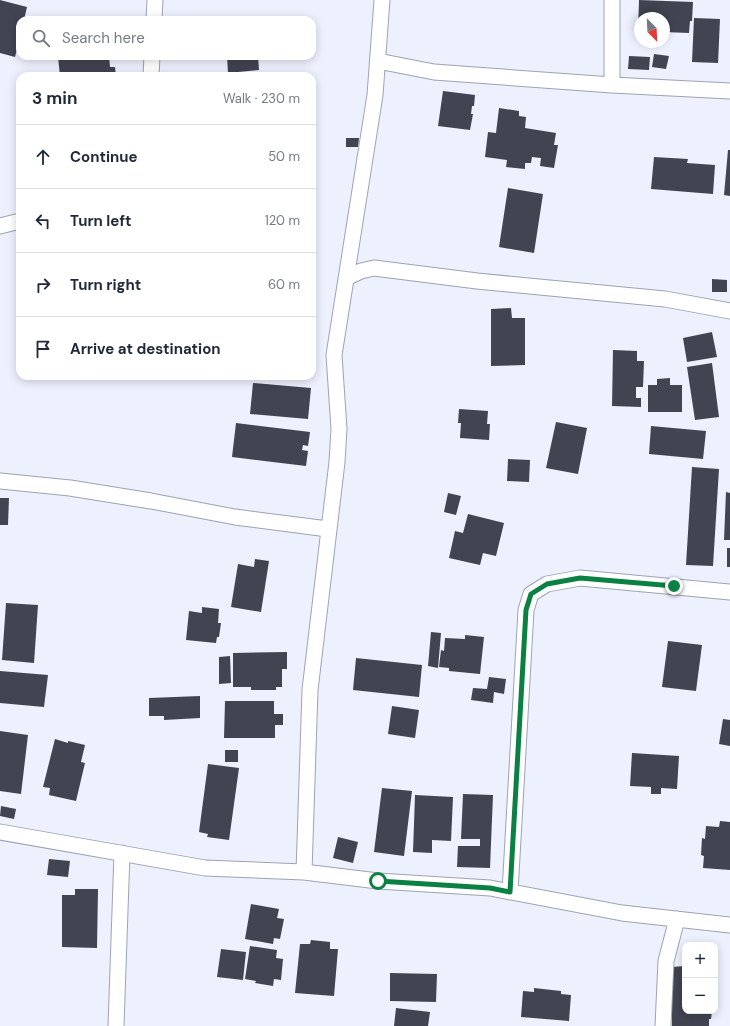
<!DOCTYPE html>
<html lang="en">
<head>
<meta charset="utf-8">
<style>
	body { margin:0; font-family:"DM Sans",sans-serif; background:#f2f2f3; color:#1f2937 }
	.controls { position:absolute; right:12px; bottom:12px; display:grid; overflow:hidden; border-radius:8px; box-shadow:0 2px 10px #0003 }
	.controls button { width:36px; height:36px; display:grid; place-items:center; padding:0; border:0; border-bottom:1px solid #e0e1e3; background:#fff; color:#1f2937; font:20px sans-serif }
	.compass { position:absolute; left:634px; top:12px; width:36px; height:36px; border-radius:50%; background:#fff; box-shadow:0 2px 10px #0003; rotate:156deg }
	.stop { position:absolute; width:12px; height:12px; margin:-9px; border:3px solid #0b8043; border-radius:50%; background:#fff }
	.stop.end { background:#0b8043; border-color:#fff; box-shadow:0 1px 4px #0008 }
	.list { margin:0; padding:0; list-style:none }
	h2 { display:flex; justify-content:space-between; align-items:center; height:52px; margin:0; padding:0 16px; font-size:17px }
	h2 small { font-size:13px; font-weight:400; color:#747a83 }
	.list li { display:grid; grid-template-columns:26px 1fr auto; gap:12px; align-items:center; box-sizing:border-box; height:64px; padding:0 16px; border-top:1px solid #e0e1e3 }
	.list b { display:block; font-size:15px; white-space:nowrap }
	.list em { font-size:13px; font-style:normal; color:#747a83 }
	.icon { flex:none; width:22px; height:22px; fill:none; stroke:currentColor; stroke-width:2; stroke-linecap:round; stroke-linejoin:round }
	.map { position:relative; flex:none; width:730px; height:1026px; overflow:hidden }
	.search { position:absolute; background:#fff; box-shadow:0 2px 10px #0003; left:16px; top:16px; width:300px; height:44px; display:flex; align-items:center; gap:10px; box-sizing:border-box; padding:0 14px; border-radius:12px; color:#747a83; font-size:15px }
	.panel { position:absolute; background:#fff; box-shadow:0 2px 10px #0003; left:16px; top:72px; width:300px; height:308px; border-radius:12px }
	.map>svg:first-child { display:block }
</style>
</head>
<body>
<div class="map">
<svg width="730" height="1026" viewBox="0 0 730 1026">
	<rect width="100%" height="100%" fill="#edf1fe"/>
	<!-- building -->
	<path fill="#414451" d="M0,0L27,7L24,20H20V37L15,57L0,53Z
		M639,0L693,2L692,21H690L689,33L664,32V18H640V31H638Z
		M694,18L720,19L718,63L692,62Z
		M654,54L669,56L666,69L652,67Z
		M74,56H109L110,67H115L116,76H60L58,57Z
		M227,56H258L259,70L228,73Z
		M629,56L650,57L649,70L628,69Z
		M443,91L475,95L474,106H472L471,114H473L470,130L438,126Z
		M499,108L519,111V116L526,117L525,128L556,133L554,145H558L554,168L540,166L541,158L532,157L531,163H525V169L506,167L507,160L485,157L488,132L496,133Z
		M346,138H359L358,147H346Z
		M728,150H730V196L724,195Z
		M654,157L688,159L687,163L715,165L713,194L651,189Z
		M508,188L543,194L534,253L499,247Z
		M712,279L727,280V292H712Z
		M511,308L512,318H525V365L491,366V309Z
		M712,332L717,357L687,362L683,338Z
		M613,350L637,351V361H644L643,387H636V398H641V407L612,406Z
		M712,363L719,417L695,420L687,367Z
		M670,378V385H682V412H648V385H657V379Z
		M253,383L311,388L308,419L250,414Z
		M459,409L488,411L487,424H490L489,440L460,438L461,423H458Z
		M556,422L587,428L578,474L546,468Z
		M236,423L310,432L308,446L303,445L302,450L308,451L306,466L232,457Z
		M651,426L706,431L703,459L649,454Z
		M508,459L530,460L529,482L507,481Z
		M692,467L719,469L713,566L686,565Z
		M726,492L730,493V540H724Z
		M448,493L461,496L456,515L444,512Z
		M0,498H9L8,525H0Z
		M468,514L504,523L496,556L483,553L480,565L449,558L455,531L463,533Z
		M727,548H730V567H727Z
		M255,559L269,561L261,612L231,607L238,564L254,567Z
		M6,603L38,605L34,663L2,660Z
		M202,607L219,609L218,623H221L219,637H217L216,643L186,640L189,611L202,613Z
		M431,632L441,633L438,668L428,666Z
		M465,635L484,637L480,674L449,671V668L439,667L441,650L444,651L445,638L465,639Z
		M668,641L702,645L696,691L662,687Z
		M287,652V669H282V687H276V690H251V687H233V653Z
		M230,656L231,683L219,684V657Z
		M356,658L422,665L419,697L353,690Z
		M0,671L48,675L44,707L0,703Z
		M489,677L506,679L504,694L494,692L493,703L471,700L473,688L487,689Z
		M200,696V718L164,720V716H149V698Z
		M225,701H274V714H283V725H275V738H224Z
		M392,706L419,710L415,738L388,734Z
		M723,719L730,720V746L719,744Z
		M0,731L28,735L21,794L0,791Z
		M55,739L68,743V741L85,745L81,762L85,763L76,801L49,795L50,788L43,787Z
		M225,750H238V762H225Z
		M632,753L679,756L677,789L661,788V794H651V787L630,786Z
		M208,764L239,768L229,840L207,837L208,834L199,832Z
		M382,788L412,791L404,856L374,852Z
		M463,794L493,795L490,868L457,867L458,846H480V839H461Z
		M415,795L453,797L451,841L432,840V853L413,852Z
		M1,806L16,809L14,819L0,816Z
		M720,821L730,822V870L703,868L704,856L701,855L702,838L705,839L706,826L719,827Z
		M338,837L358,842L353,863L333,858Z
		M49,859L70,861L68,877L47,875Z
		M75,889H98L97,948L62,947V895H75Z
		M251,904L279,909L277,918L284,919L280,939L274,938L273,944L245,939Z
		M311,940L330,942V949H338L334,996L295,993L300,944H310Z
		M250,946L277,950L276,958L283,959L281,980L274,979L273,986L255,983L256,981L245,979Z
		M221,949L246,952L243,980L217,977Z
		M685,966V1011H712L711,1019H709V1026H672V967Z
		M390,973L437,974L436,1002L390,1001Z
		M534,988L561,991V994L571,995L569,1021L521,1017L523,991L534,992Z
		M396,1008L430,1012L428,1026H394Z"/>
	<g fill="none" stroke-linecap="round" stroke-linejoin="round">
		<!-- minor casing -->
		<g stroke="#9ea2b2" stroke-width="17">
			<path id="minor" d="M612,0V85
				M154,20L155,0
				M378,61L434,72L612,85L730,91
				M151,76L152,56
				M0,226L20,221
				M346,278L361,271L374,268L477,281L665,299L730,311
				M0,481L70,488L151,501L235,517L328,529
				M0,832L205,868L304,872L378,881L490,888L622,913L730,925
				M304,872L310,690L337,462L339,429L334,355L375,95L382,0
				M510,892L526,610L531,594L547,584L580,578L730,592
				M116,1026L122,853
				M663,1026L666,961L677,919"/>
		</g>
		<!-- minor -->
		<use href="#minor" stroke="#fff" stroke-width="15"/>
	</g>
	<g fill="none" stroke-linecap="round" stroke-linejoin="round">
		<!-- route -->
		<path stroke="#0b8043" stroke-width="5" d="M378,881L490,888L510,892L526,610L531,594L547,584L580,578L674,586"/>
	</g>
</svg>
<div class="controls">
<button>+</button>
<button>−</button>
</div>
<svg class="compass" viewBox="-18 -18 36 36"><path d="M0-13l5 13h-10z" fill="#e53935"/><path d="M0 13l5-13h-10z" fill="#747a83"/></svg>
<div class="stop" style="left:378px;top:881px"></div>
<div class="stop end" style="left:674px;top:586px"></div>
<div class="search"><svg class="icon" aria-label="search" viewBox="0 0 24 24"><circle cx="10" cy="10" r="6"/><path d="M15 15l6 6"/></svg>Search here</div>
<section class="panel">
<h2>3 min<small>Walk · 230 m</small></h2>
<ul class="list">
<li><svg class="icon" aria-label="ahead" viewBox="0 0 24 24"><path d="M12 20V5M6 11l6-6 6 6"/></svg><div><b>Continue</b></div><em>50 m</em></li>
<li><svg class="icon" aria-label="left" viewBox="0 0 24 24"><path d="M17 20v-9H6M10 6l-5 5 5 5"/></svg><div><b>Turn left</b></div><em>120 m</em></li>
<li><svg class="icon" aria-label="right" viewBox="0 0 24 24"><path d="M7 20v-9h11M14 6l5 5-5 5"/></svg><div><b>Turn right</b></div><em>60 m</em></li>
<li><svg class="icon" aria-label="arrive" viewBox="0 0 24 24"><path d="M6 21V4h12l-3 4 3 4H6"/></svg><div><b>Arrive at destination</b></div></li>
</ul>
</section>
</div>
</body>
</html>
